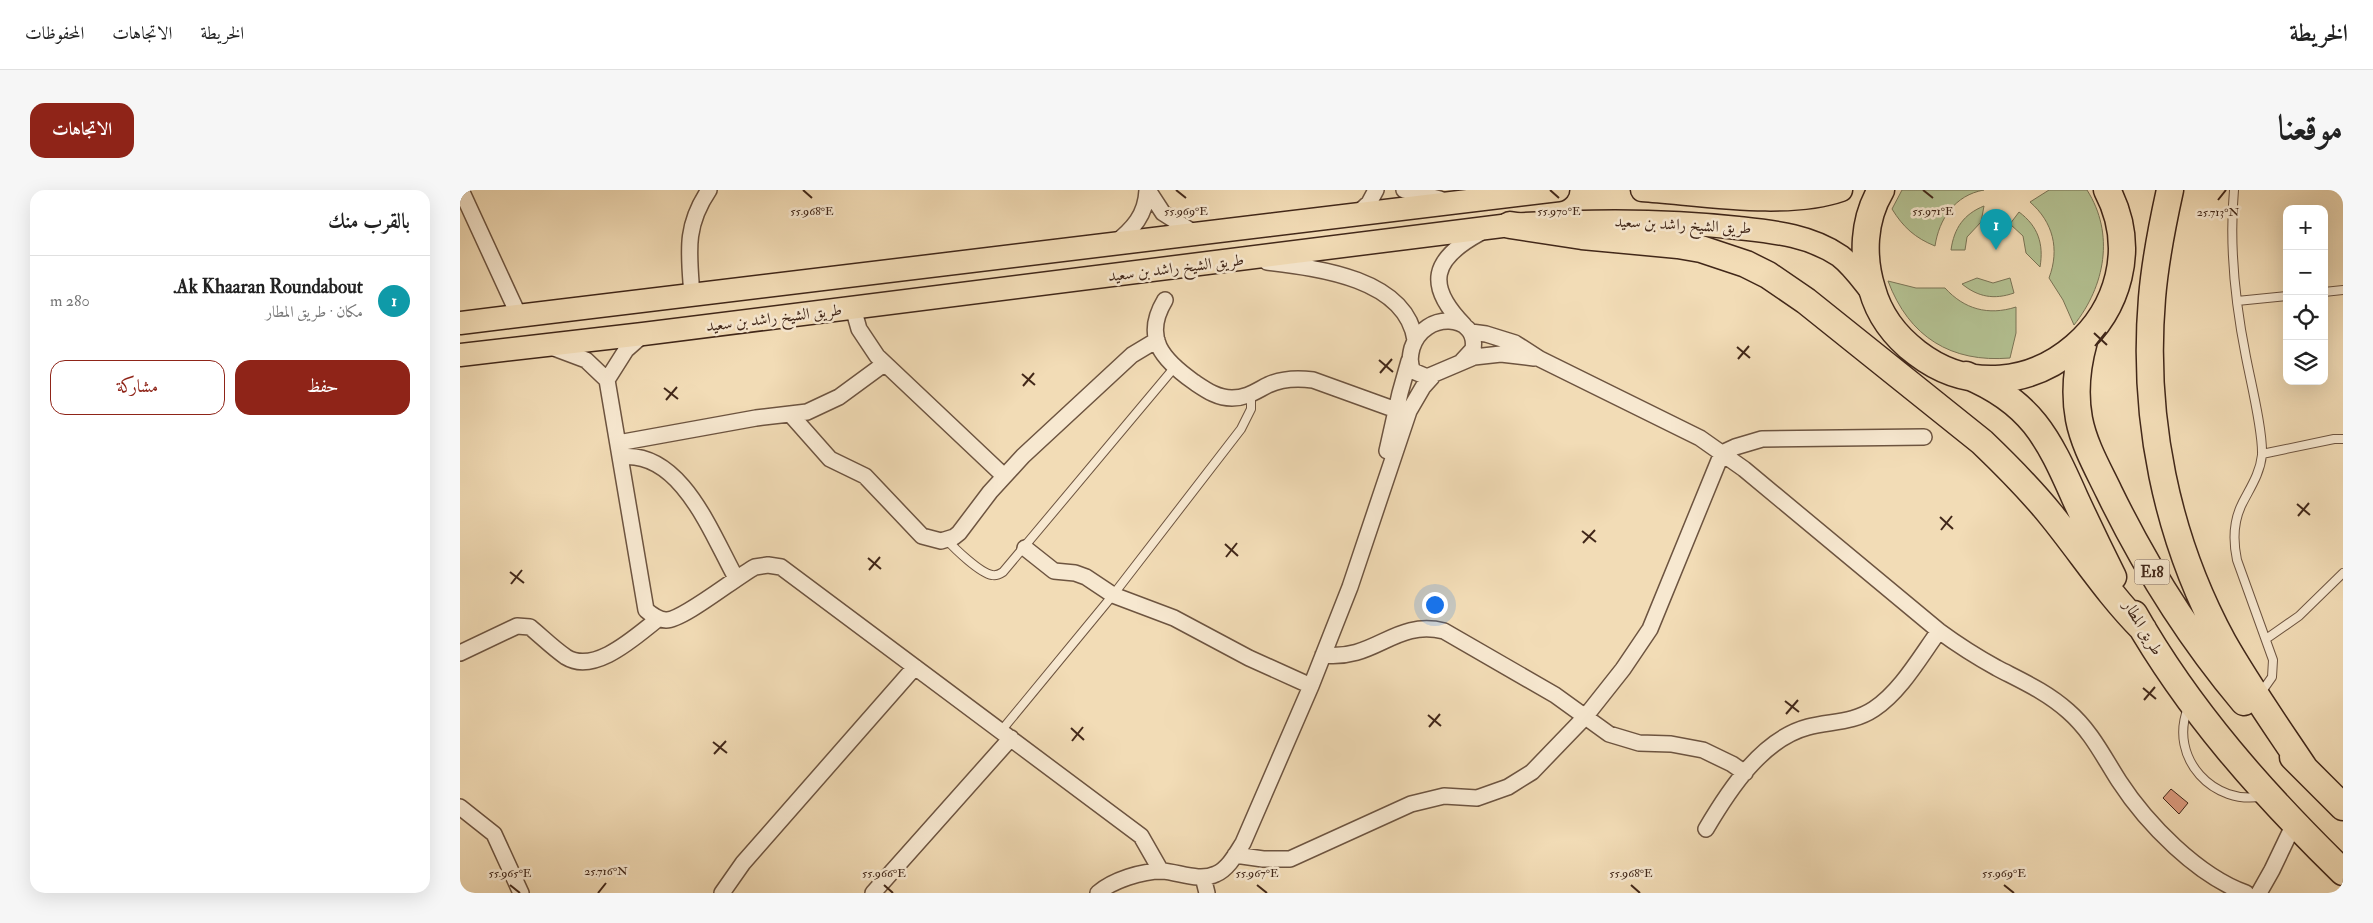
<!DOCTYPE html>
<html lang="ar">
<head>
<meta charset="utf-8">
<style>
	body { margin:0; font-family:"IM FELL Double Pica",Amiri,serif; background:#f6f6f6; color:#222; direction:rtl }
	.controls { position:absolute; right:15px; top:15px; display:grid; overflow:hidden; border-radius:10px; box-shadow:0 5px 20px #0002 }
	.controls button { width:45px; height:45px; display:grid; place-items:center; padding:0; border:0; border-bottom:1px solid #e0e0e0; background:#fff; color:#222; font:25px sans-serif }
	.you { position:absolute; left:974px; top:414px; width:18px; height:18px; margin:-12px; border:4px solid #fff; border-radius:50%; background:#1a73e8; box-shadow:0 0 0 8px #1a73e833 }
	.badge { display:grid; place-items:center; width:32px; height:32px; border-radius:50%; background:#8f2418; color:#fff; font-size:16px; font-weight:700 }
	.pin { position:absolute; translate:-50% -41px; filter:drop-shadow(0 1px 2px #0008) }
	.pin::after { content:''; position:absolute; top:26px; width:18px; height:15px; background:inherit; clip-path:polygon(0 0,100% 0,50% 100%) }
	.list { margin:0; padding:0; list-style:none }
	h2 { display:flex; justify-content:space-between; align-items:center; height:65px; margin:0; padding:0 20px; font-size:21px }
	h2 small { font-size:16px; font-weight:400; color:#767676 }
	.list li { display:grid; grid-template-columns:32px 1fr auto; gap:15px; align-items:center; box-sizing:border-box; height:90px; padding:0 20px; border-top:1px solid #e0e0e0 }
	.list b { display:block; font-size:19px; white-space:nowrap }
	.list p { margin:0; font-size:16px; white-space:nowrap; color:#767676 }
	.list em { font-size:16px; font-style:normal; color:#767676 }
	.actions { display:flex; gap:10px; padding:15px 20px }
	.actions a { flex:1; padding:11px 0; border:1px solid #8f2418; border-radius:15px; text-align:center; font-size:18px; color:#8f2418 }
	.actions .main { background:#8f2418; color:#fff }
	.icon { flex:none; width:28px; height:28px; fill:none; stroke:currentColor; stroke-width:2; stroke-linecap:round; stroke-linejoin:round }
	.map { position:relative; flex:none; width:1883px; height:703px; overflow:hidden; direction:ltr; border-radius:15px }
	header { display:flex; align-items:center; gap:30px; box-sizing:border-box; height:70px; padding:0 25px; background:#fff; border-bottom:1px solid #e0e0e0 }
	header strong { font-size:24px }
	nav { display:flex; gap:28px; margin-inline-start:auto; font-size:18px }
	.intro { display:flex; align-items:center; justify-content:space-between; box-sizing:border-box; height:120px; padding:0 30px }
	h1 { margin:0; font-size:35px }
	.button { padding:12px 22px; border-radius:15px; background:#8f2418; color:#fff; font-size:18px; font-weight:700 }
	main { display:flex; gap:30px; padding:0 30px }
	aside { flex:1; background:#fff; border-radius:15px; box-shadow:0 5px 20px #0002 }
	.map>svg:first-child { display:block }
</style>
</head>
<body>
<header>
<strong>الخريطة</strong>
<nav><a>الخريطة</a><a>الاتجاهات</a><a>المحفوظات</a></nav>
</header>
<div class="intro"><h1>موقعنا</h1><a class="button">الاتجاهات</a></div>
<main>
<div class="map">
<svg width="1883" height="703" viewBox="0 0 1883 703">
	<rect width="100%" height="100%" fill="#f2dcb6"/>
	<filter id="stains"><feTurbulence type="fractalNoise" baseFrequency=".004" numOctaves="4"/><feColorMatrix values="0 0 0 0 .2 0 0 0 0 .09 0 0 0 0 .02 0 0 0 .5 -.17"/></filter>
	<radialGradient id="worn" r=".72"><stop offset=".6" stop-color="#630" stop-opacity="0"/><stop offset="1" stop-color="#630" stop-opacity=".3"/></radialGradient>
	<!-- green -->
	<path fill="#b4c293" stroke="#7a7456" d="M1442,0H1524C1495,5 1479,29 1475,56C1455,48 1443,37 1432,19Z
		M1589,0H1627C1655,44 1645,96 1614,135L1603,110L1589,88C1600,59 1593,32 1570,12Z
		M1524,16L1521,32L1507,47L1505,60H1491C1494,38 1504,24 1524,16Z
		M1559,22C1578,36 1584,54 1580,77L1566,63L1563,46L1550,34Z
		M1517,88L1533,93L1550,88L1554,103C1534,110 1518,107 1502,94Z
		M1428,91L1456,98H1485C1504,119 1528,126 1556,117V143L1550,168C1491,173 1449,147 1428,91Z"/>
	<!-- building -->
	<path fill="#da997c" stroke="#412719" d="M1711,599L1728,613L1719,624L1703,608Z"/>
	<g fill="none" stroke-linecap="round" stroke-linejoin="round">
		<!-- lane casing -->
		<g stroke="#6d5440" stroke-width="10">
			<path id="lane" d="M1774,0C1769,56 1775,112 1786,167C1791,193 1803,241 1802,265C1800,284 1790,298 1782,314C1773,332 1773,351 1777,370L1813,470L1812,487L1800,504
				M1864,102L1883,100
				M1777,111L1827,106
				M1802,264L1874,249H1883
				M487,350C495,359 520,383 532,385C536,386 540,384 543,382L714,178
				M1806,449L1839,426L1883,383
				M1728,518C1708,568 1754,617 1804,606
				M541,541L653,405L781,239L791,219V204"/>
		</g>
		<!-- street casing -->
		<g stroke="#6d5440" stroke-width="18">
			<path id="street" d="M1,0L59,126
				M688,0L703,23L736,44
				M944,0L980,9
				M897,24L909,13L916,0
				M654,54C673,39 686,25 687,0
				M807,72C857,78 946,88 955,150
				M232,105C229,63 224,37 249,0
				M705,110C682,148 703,170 734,192C746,200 757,208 772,208C787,208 796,201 808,195C823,188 838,188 853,190L936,220
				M393,118L399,139L417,166L544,286
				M1004,135C965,95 972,69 1020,43
				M1011,142L1026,144L1055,153L1080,169L1240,248L1284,279L1479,441C1498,455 1517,467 1537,478C1562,491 1587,502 1608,521C1631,541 1643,566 1659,591C1687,634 1738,686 1786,703
				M94,158L126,170L147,190L186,420C192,425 198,430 206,430C222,431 276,387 295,377L308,375L321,377L681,646L701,681
				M1002,171L1013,159C1019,124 964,120 952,158C950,166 949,172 953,181L967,187L1014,167L1041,164L1074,168
				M147,190L166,160L183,145
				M331,225L370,269L405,286L462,346L481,351L494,347L499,343L530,302L563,266L672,165L697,150
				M158,253L296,228L347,222L379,207L424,174
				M927,261L940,203L949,171
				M160,267C221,259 252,345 276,388
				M565,358L594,381L615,383L626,387L653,405L714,428L789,468L851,496
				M0,463L57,436L70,437C82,447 93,458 106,467C135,485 176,446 198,429
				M863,465C916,471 934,429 984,441L1095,505L1149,544L1179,553L1211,554L1243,560L1272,574L1285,583
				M0,617L34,644L61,703
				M1246,639C1269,600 1302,549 1348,537C1371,531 1393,533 1414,519C1441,501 1460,467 1479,441
				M775,665L803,669H830L951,614L984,606L1017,608L1048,597L1072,582L1125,527L1163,479L1190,439L1262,263L1275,257L1302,249L1464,247
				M743,687L747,703
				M262,703L283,673L455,477
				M413,703L551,548
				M638,703C653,690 682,681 702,681C719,682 739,692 756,684C768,679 776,664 783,653L851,496L890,397L949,221L963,197L972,187
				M1799,703L1812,680L1834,634"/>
		</g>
		<!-- primary casing -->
		<g stroke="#412719" stroke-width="25">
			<path id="primary" d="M1182,0C1240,4 1327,19 1381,0
				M0,133L1098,0
				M0,165L183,144L1050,35C1127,30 1202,29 1278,38C1314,42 1349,45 1380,66C1393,76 1403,91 1413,103"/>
		</g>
		<!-- highway casing -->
		<g stroke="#412719" stroke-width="29">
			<path id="highway" d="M1421,0C1403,30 1402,67 1412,99C1419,125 1436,147 1457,163C1564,245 1709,118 1647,0
				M1710,0C1702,36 1695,72 1692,108C1682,227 1706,347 1763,452C1788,496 1817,537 1845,579
				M1050,35L1122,46L1218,55L1241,59L1286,74L1308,85L1346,111L1522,252C1546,275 1570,299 1591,325C1622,363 1648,404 1683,439
				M1624,151C1617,176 1614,202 1619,229C1624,255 1638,279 1649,302C1686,378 1730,448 1784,512
				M1506,185C1571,212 1588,247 1615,308C1627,334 1640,361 1653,387
				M1674,424C1729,521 1803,604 1883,682
				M1833,567L1883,617"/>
		</g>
		<!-- lane -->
		<use href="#lane" stroke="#f7e8d0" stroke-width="8"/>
		<!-- street -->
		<use href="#street" stroke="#f7e8d0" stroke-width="15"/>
		<!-- primary -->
		<use href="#primary" stroke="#f2dcb6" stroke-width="22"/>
		<!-- highway -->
		<use href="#highway" stroke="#f2dcb6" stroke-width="26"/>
	</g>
	<!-- ticks -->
	<path fill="none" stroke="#412719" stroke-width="2" d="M343,0L352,8M716,0L726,8M1090,0L1099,8M1463,0L1473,8M1758,10L1766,0M1634,143L1647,155M1635,156L1646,142M1277,157L1290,168M1278,169L1289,156M919,170L933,182M920,183L932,169M562,184L575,195M563,196L574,183M204,198L218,209M206,210L217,197M1837,314L1850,325M1838,326L1849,313M1480,327L1493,339M1481,340L1492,326M1122,341L1136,352M1123,353L1135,340M765,354L778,366M766,367L777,353M408,368L421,379M409,380L420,367M50,382L64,393M51,394L62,380M1683,498L1696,509M1684,510L1695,497M1325,511L1339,522M1326,524L1338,510M968,525L981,536M969,537L980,524M611,538L624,550M612,551L623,537M253,552L267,563M254,564L266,551M50,695L60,703M424,695L433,703M797,695L807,703M1171,695L1180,703M1544,695L1554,703M138,703L146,693"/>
	<g text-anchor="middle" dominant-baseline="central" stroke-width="5" stroke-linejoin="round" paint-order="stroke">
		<!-- shield labels -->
		<rect fill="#f7e8d0" stroke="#786150" stroke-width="1" x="1674.5" y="369.5" width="35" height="25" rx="4"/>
		<g font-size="15" font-weight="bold" fill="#412719">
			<text x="1692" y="382">E18</text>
		</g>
		<!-- street labels -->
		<g font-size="16" fill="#412719" stroke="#f7e8d0">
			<text transform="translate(1223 35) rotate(3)">طريق الشيخ راشد بن سعيد</text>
			<text transform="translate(716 78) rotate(-7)">طريق الشيخ راشد بن سعيد</text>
			<text transform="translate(314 128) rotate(-7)">طريق الشيخ راشد بن سعيد</text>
			<text transform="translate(1683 438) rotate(59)">طريق المطار</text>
		</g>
	</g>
	<g font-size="12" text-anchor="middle" fill="#412719" stroke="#f7e8d0" stroke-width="5" stroke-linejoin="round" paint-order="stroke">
		<text x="352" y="25">55.968°E</text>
		<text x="726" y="25">55.969°E</text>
		<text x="1099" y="25">55.970°E</text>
		<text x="1473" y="25">55.971°E</text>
		<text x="1758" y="26">25.713°N</text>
		<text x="146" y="685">25.716°N</text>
		<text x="50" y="687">55.965°E</text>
		<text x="424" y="687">55.966°E</text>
		<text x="797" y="687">55.967°E</text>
		<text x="1171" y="687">55.968°E</text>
		<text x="1544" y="687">55.969°E</text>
	</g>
	<rect width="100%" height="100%" filter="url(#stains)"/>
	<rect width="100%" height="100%" fill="url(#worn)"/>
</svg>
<div class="controls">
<button>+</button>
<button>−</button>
<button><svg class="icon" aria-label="locate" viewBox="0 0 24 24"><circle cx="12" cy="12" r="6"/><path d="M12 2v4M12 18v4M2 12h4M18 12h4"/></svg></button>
<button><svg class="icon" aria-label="layers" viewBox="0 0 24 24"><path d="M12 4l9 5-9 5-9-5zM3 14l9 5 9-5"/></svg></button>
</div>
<div class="you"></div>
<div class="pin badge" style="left:1536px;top:60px;background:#0f9aa8">1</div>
</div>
<aside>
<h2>بالقرب منك<small></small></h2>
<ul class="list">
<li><span class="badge" style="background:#0f9aa8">1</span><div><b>Ak Khaaran Roundabout.</b><p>مكان · طريق المطار</p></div><em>280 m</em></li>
</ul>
<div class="actions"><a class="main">حفظ</a><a>مشاركة</a></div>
</aside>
</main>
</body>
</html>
